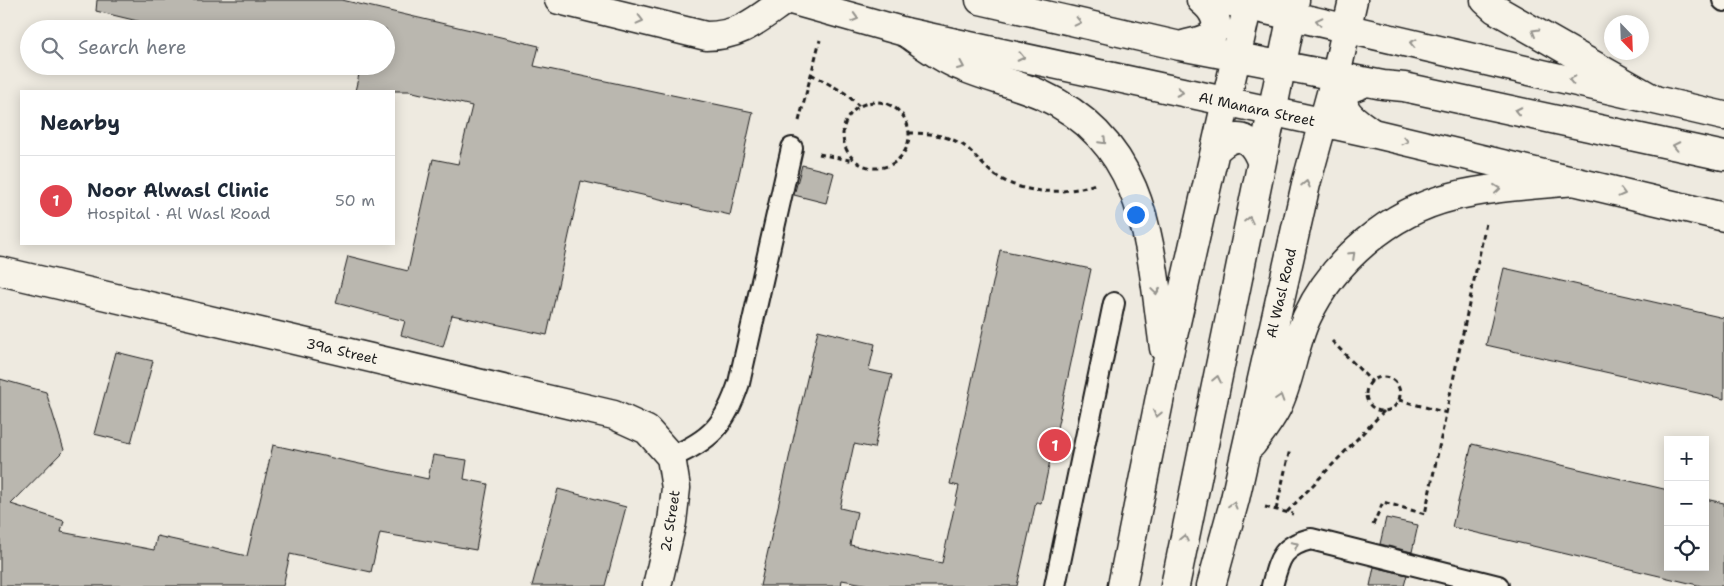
<!DOCTYPE html>
<html lang="en">
<head>
<meta charset="utf-8">
<style>
	body { margin:0; font-family:"Shantell Sans",sans-serif; background:#f6f6f7; color:#1f2937 }
	.controls { position:absolute; right:15px; bottom:15px; display:grid; overflow:hidden; border-radius:0px; box-shadow:0 2px 12px #0003 }
	.controls button { width:45px; height:45px; display:grid; place-items:center; padding:0; border:0; border-bottom:1px solid #e0e1e3; background:#fff; color:#1f2937; font:25px sans-serif }
	.compass { position:absolute; left:1604px; top:15px; width:45px; height:45px; border-radius:50%; background:#fff; box-shadow:0 2px 12px #0003; rotate:157deg }
	.you { position:absolute; left:1135px; top:214px; width:18px; height:18px; margin:-12px; border:4px solid #fff; border-radius:50%; background:#1a73e8; box-shadow:0 0 0 8px #1a73e833 }
	.badge { display:grid; place-items:center; width:32px; height:32px; border-radius:50%; background:#2563eb; color:#fff; font-size:16px; font-weight:700 }
	.pin { position:absolute; translate:-50% -50%; border:2px solid #fff; box-shadow:0 1px 5px #0006 }
	.list { margin:0; padding:0; list-style:none }
	h2 { display:flex; justify-content:space-between; align-items:center; height:65px; margin:0; padding:0 20px; font-size:21px }
	h2 small { font-size:16px; font-weight:400; color:#747a83 }
	.list li { display:grid; grid-template-columns:32px 1fr auto; gap:15px; align-items:center; box-sizing:border-box; height:90px; padding:0 20px; border-top:1px solid #e0e1e3 }
	.list b { display:block; font-size:19px; white-space:nowrap }
	.list p { margin:0; font-size:16px; white-space:nowrap; color:#747a83 }
	.list em { font-size:16px; font-style:normal; color:#747a83 }
	.icon { flex:none; width:28px; height:28px; fill:none; stroke:currentColor; stroke-width:2; stroke-linecap:round; stroke-linejoin:round }
	.map { position:relative; flex:none; width:1724px; height:586px; overflow:hidden }
	.search { position:absolute; background:#fff; box-shadow:0 2px 12px #0003; left:20px; top:20px; width:375px; height:55px; display:flex; align-items:center; gap:12px; box-sizing:border-box; padding:0 18px; border-radius:28px; color:#747a83; font-size:19px }
	.panel { position:absolute; background:#fff; box-shadow:0 2px 12px #0003; left:20px; top:90px; width:375px; height:155px; border-radius:0px }
	.map>svg:first-child { display:block }
</style>
</head>
<body>
<div class="map">
<svg width="1724" height="586" viewBox="0 0 1724 586">
	<rect width="100%" height="100%" fill="#eeeae0"/>
	<filter id="ink" filterUnits="userSpaceOnUse"><feTurbulence type="fractalNoise" baseFrequency=".02" numOctaves="2"/><feDisplacementMap in="SourceGraphic" scale="10" xChannelSelector="R" yChannelSelector="G"/><feConvolveMatrix kernelMatrix="1 2 1 2 8 2 1 2 1" color-interpolation-filters="sRGB"/></filter>
	<g filter="url(#ink)">
		<!-- building -->
		<path fill="#bab7af" stroke="#1c1c1c" d="M97,0H342L539,46L534,66L753,112L730,215L581,181L547,335L452,315L443,347L401,335L405,321L336,303L348,256L408,271L433,159L458,164L472,106L409,91H355L361,66H386V29H171L96,11Z
			M802,165L834,173L826,203L794,195Z
			M1000,250L1091,269L1041,503L1036,502L1017,586H875L842,580L841,586H760L818,330L875,344L869,370L892,375L874,448L854,444L840,508L857,512L850,545L942,563L959,486L950,484Z
			M1504,268L1724,318V399L1486,345Z
			M116,352L153,361L131,443L94,434Z
			M0,379L46,392L64,450L11,504L64,521L61,532L154,550L157,536L247,556L273,445L428,479L433,455L467,460L464,479L488,484L476,550L380,533L371,572L290,554L283,586H0Z
			M1472,444L1668,490V567H1705V499L1724,503V586H1702L1452,527Z
			M558,489L626,507L605,586H532Z
			M1386,518L1418,525L1412,552L1380,544Z
			M1374,567L1407,575L1404,586H1370Z"/>
		<g fill="none" stroke-linecap="round" stroke-linejoin="round">
			<!-- lane casing -->
			<g stroke="#1c1c1c" stroke-width="24">
				<path id="lane" d="M1723,0L1724,1
					M671,457C711,440 725,425 739,383L792,148
					M1055,586L1114,303
					M1272,586C1279,560 1281,546 1311,539L1498,586"/>
			</g>
			<!-- street casing -->
			<g stroke="#1c1c1c" stroke-width="31">
				<path id="street" d="M559,0L706,36C741,36 758,19 785,0
					M0,271L614,415L647,430L671,457L676,488L672,522L657,586"/>
			</g>
			<!-- secondary casing -->
			<g stroke="#1c1c1c" stroke-width="31">
				<path id="secondary" d="M791,0L905,32L1372,133L1724,217
					M1223,0L1724,116"/>
			</g>
			<!-- primary casing -->
			<g stroke="#1c1c1c" stroke-width="31">
				<path id="primary" d="M980,0L1180,46L1383,85L1404,87L1724,156
					M1485,0L1495,9L1653,99
					M905,32C924,45 942,59 963,67C989,78 1017,84 1042,95C1149,144 1150,248 1164,348
					M1180,46C1188,43 1199,42 1207,38C1225,27 1213,9 1201,0
					M1359,85L1346,90C1336,111 1357,121 1372,133
					M1215,151C1235,130 1251,135 1261,161
					M1252,444C1261,432 1270,421 1277,407C1291,379 1293,346 1307,317C1333,261 1390,212 1451,197C1491,187 1533,185 1574,181
					M1122,586L1166,367L1249,0
					M1175,586L1295,0
					M1211,586L1235,499L1306,184L1336,75L1353,0"/>
			</g>
			<!-- path -->
			<path stroke="#1c1c1c" stroke-width="3" stroke-dasharray="5 4" stroke-linecap="butt" d="M811,74L845,93L859,106
				M843 135a33 33 0 1 1 66 0a33 33 0 1 1-66 0Z
				M799,121L820,40
				M909,133C929,133 950,135 967,148C977,157 985,168 995,175C1023,195 1064,195 1095,184
				M819,154L854,161
				M1332,341L1372,382
				M1366 394a17 17 0 1 1 34 0a17 17 0 1 1-34 0Z
				M1399,400L1447,413
				M1265,507L1293,514
				M1276,510L1290,449
				M1287,512L1384,411
				M1373,525L1383,502L1425,514L1486,223"/>
			<!-- lane -->
			<use href="#lane" stroke="#f7f3e8" stroke-width="20"/>
			<!-- street -->
			<use href="#street" stroke="#f7f3e8" stroke-width="28"/>
			<!-- secondary -->
			<use href="#secondary" stroke="#f7f3e8" stroke-width="28"/>
			<!-- primary -->
			<use href="#primary" stroke="#f7f3e8" stroke-width="28"/>
		</g>
		<!-- one-way arrows -->
		<defs><path id="oneway-chevron" d="M-2-3.5L2.5 0L-2 3.5" fill="none" stroke-width="1.6" stroke-linecap="round" stroke-linejoin="round" transform="scale(1.25)"/></defs>
		<g stroke="#94928c">
			<use href="#oneway-chevron" transform="translate(855 18) rotate(16)"/>
			<use href="#oneway-chevron" transform="translate(640 20) rotate(14)"/>
			<use href="#oneway-chevron" transform="translate(1319 21) rotate(-167)"/>
			<use href="#oneway-chevron" transform="translate(1078 22) rotate(13)"/>
			<use href="#oneway-chevron" transform="translate(1535 32) rotate(-150)"/>
			<use href="#oneway-chevron" transform="translate(1413 43) rotate(-167)"/>
			<use href="#oneway-chevron" transform="translate(1021 57) rotate(12)"/>
			<use href="#oneway-chevron" transform="translate(961 66) rotate(24)"/>
			<use href="#oneway-chevron" transform="translate(1572 80) rotate(-167)"/>
			<use href="#oneway-chevron" transform="translate(1180 92) rotate(12)"/>
			<use href="#oneway-chevron" transform="translate(1518 111) rotate(-168)"/>
			<use href="#oneway-chevron" transform="translate(1103 141) rotate(46)"/>
			<use href="#oneway-chevron" transform="translate(1405 141) rotate(13)"/>
			<use href="#oneway-chevron" transform="translate(1676 146) rotate(-168)"/>
			<use href="#oneway-chevron" transform="translate(1306 184) rotate(-77)"/>
			<use href="#oneway-chevron" transform="translate(1497 189) rotate(-6)"/>
			<use href="#oneway-chevron" transform="translate(1622 193) rotate(14)"/>
			<use href="#oneway-chevron" transform="translate(1249 220) rotate(-78)"/>
			<use href="#oneway-chevron" transform="translate(1352 255) rotate(-43)"/>
			<use href="#oneway-chevron" transform="translate(1156 291) rotate(82)"/>
			<use href="#oneway-chevron" transform="translate(1217 379) rotate(-78)"/>
			<use href="#oneway-chevron" transform="translate(1280 398) rotate(-72)"/>
			<use href="#oneway-chevron" transform="translate(1157 414) rotate(102)"/>
			<use href="#oneway-chevron" transform="translate(1233 505) rotate(-75)"/>
			<use href="#oneway-chevron" transform="translate(1184 538) rotate(-78)"/>
			<use href="#oneway-chevron" transform="translate(1295 545) rotate(-28)"/>
		</g>
	</g>
	<g text-anchor="middle" dominant-baseline="central" stroke-width="4" stroke-linejoin="round" paint-order="stroke">
		<!-- street labels -->
		<g font-size="14" fill="#1c1c1c" stroke="#f7f3e8">
			<text transform="translate(1257 109) rotate(12)">Al Manara Street</text>
			<text transform="translate(1281 293) rotate(-77)">Al Wasl Road</text>
			<text transform="translate(342 351) rotate(13)">39a Street</text>
			<text transform="translate(670 521) rotate(-81)">2c Street</text>
		</g>
	</g>
</svg>
<div class="controls">
<button>+</button>
<button>−</button>
<button><svg class="icon" aria-label="locate" viewBox="0 0 24 24"><circle cx="12" cy="12" r="6"/><path d="M12 2v4M12 18v4M2 12h4M18 12h4"/></svg></button>
</div>
<svg class="compass" viewBox="-18 -18 36 36"><path d="M0-13l5 13h-10z" fill="#e53935"/><path d="M0 13l5-13h-10z" fill="#747a83"/></svg>
<div class="you"></div>
<div class="pin badge" style="left:1055px;top:445px;background:#e0444e">1</div>
<div class="search"><svg class="icon" aria-label="search" viewBox="0 0 24 24"><circle cx="10" cy="10" r="6"/><path d="M15 15l6 6"/></svg>Search here</div>
<section class="panel">
<h2>Nearby<small></small></h2>
<ul class="list">
<li><span class="badge" style="background:#e0444e">1</span><div><b>Noor Alwasl Clinic</b><p>Hospital · Al Wasl Road</p></div><em>50 m</em></li>
</ul>
</section>
</div>
</body>
</html>
